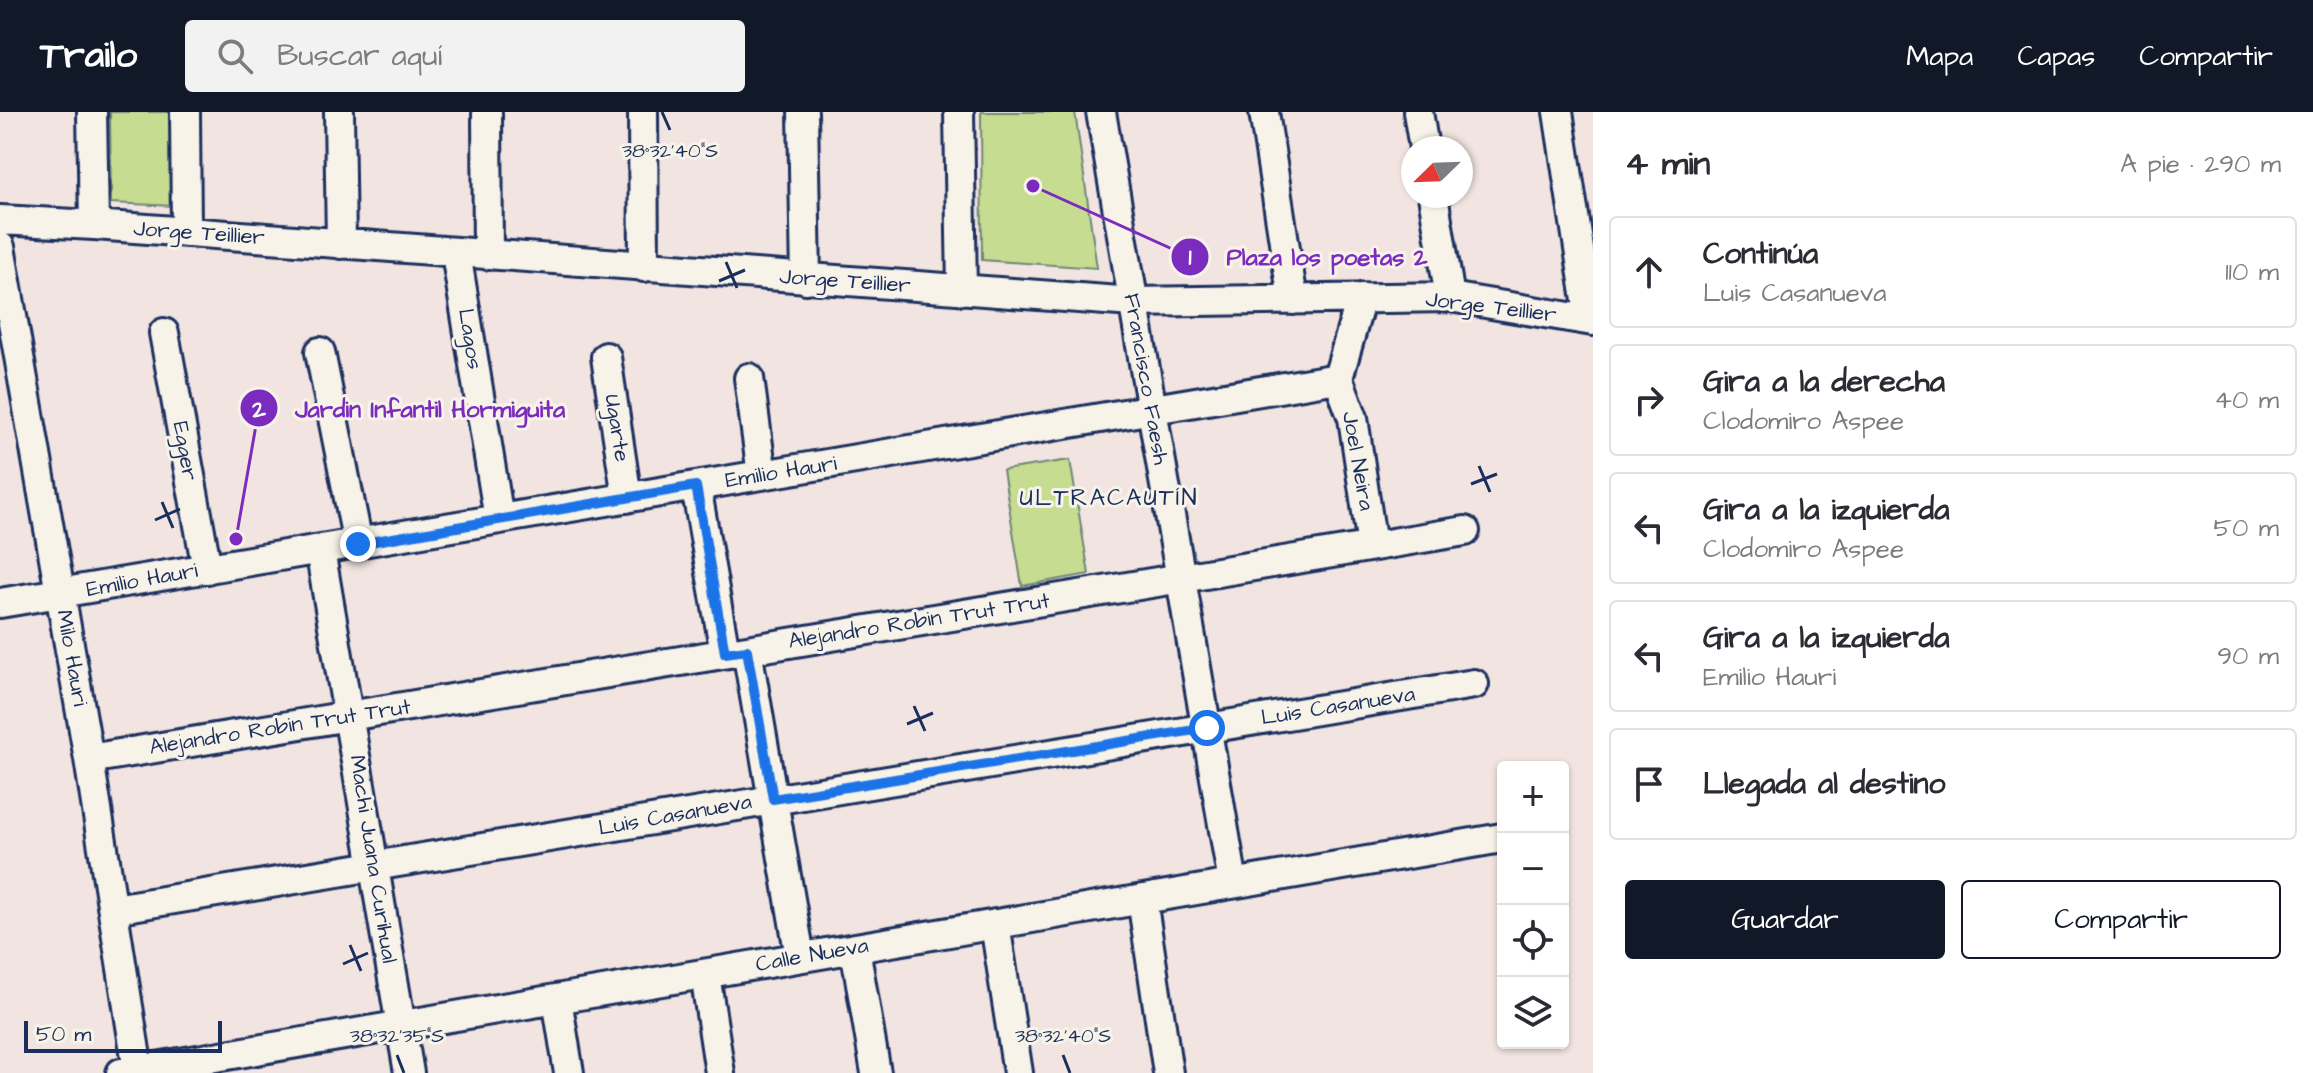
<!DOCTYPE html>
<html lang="es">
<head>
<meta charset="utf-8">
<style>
	body { margin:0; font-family:"Architects Daughter",sans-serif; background:#f2f2f3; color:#2b2b33 }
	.controls { position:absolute; right:24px; bottom:24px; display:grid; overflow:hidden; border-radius:8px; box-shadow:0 2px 6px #0004 }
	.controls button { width:72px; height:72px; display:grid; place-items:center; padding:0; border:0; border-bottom:2px solid #e1e1e2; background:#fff; color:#2b2b33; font:40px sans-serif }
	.compass { position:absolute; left:1401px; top:24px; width:72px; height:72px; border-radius:50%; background:#fff; box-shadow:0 2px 6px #0004; rotate:247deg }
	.scale { position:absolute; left:24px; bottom:20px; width:198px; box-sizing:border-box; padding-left:8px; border:4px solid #1b2f5e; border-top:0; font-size:22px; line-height:28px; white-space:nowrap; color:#1b2f5e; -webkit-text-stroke:6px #f7f3e8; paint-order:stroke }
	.stop { position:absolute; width:24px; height:24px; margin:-18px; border:6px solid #1a73e8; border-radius:50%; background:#fff }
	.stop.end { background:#1a73e8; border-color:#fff; box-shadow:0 2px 8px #0008 }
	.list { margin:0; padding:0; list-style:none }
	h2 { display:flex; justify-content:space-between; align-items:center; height:104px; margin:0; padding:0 32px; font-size:34px }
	h2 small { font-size:26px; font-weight:400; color:#7c7c81 }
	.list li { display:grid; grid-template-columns:52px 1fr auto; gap:24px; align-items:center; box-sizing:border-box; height:112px; margin:0 16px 16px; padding:0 16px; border:2px solid #e1e1e2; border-radius:8px }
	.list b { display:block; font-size:30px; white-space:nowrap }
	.list p { margin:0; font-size:26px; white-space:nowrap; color:#7c7c81 }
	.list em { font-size:26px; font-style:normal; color:#7c7c81 }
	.actions { display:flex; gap:16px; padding:24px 32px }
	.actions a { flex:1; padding:18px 0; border:2px solid #111827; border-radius:8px; text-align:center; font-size:28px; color:#111827 }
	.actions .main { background:#111827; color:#fff }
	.icon { flex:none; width:44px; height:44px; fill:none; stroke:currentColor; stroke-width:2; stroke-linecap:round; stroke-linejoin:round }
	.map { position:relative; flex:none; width:1593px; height:961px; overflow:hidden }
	header { display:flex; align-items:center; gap:48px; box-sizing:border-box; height:112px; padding:0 40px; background:#111827; color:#fff }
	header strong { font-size:38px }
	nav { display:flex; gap:44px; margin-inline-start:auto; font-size:28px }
	.search { width:560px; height:72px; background:#f2f2f3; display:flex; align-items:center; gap:20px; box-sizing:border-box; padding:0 28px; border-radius:8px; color:#7c7c81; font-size:30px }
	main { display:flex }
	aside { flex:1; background:#fff }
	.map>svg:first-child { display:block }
</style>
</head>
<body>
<header>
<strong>Trailo</strong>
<div class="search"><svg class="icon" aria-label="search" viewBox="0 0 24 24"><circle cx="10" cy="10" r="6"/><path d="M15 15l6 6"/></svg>Buscar aquí</div>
<nav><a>Mapa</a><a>Capas</a><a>Compartir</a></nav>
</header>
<main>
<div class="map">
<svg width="1593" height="961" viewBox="0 0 1593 961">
	<rect width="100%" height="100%" fill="#f2e5e1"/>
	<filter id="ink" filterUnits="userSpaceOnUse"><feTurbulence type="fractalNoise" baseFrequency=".0125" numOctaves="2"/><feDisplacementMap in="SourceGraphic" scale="16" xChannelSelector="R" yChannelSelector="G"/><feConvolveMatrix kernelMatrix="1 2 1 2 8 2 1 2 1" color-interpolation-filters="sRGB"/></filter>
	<g filter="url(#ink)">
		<!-- green -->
		<path fill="#c6dc91" stroke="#708678" stroke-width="2" d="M110,0H174L175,94L111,91Z
			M981,0H1075L1097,156L982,148Z
			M1070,348L1089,462L1022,474L1003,358Z"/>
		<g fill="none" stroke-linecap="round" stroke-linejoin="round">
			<!-- street casing -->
			<g stroke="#1b2f5e" stroke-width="34">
				<path id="street" d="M92,0L94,113
					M185,0L186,120
					M339,0L341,132
					M487,0L488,143
					M643,0L644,155
					M803,0L806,167
					M959,0L962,178
					M1101,0L1233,771
					M1264,0L1293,188
					M1418,0L1424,36
					M1558,0L1590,208
					M1433,84L1450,185
					M0,108L94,113L1133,190L1450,185L1593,209
					M0,135L89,647L138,958
					M456,141L499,407
					M164,221L207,457
					M320,240L358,432
					M606,245L627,386
					M749,266L762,363
					M1338,266L1353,306L1372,434
					M696,374L725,541
					M320,438L409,961
					M0,491L1338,266L1361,186
					M747,538L800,845
					M89,647L1465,419
					M1142,787L1168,961
					M114,797L1474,572
					M995,812L1018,961
					M855,836L876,961
					M705,862L720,961
					M557,887L569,961
					M121,961L1502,726"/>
			</g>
			<!-- street -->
			<use href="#street" stroke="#f7f3e8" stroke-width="28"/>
		</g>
	</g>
	<g fill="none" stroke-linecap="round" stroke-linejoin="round" filter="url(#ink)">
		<!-- route -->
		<path stroke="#1a73e8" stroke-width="10" d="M358,432L696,374L725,541L747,538L773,687L1207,616"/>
	</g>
	<!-- ticks -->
	<path fill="none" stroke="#1b2f5e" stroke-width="3" d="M662,0L670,18M726,150L737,176M719,169L745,158M1479,354L1490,380M1471,372L1497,362M162,390L173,416M155,408L180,397M914,594L925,619M907,612L933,601M350,833L361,859M343,852L368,841M397,943L404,961M1063,943L1070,961"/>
	<g text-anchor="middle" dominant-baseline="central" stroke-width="6" stroke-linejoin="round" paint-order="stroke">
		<!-- street labels -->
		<g font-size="22" fill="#1b2f5e" stroke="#f7f3e8">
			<text transform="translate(199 121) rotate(4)">Jorge Teillier</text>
			<text transform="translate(845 169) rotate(4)">Jorge Teillier</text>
			<text transform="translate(1491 195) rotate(7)">Jorge Teillier</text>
			<text transform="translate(470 227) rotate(81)">Lagos</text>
			<text transform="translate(1146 267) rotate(80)">Francisco Faesh</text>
			<text transform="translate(617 316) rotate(81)">Ugarte</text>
			<text transform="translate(185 339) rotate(80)">Egger</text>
			<text transform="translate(1358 349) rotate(80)">Joel Neira</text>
			<text transform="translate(781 360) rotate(-9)">Emilio Hauri</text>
			<text transform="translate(142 468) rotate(-10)">Emilio Hauri</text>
			<text transform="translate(919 509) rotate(-9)">Alejandro Robin Trut Trut</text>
			<text transform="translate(72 546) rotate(80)">Milo Hauri</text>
			<text transform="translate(1338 594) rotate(-9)">Luis Casanueva</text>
			<text transform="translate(280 615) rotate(-9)">Alejandro Robin Trut Trut</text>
			<text transform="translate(675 703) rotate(-10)">Luis Casanueva</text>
			<text transform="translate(373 747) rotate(81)">Machi Juana Curihual</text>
			<text transform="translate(812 843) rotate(-10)">Calle Nueva</text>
		</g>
		<!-- neighbourhood labels -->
		<g font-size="24" letter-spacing="2" fill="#1b2f5e" stroke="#f7f3e8">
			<text x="1109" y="386">ULTRACAUTÍN</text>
		</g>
	</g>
	<g font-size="20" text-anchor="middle" fill="#1b2f5e" stroke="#f7f3e8" stroke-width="6" stroke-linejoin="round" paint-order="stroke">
		<text x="670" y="45">38°32'40"S</text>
		<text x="397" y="930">38°32'35"S</text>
		<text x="1063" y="930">38°32'40"S</text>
	</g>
	<!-- callouts -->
	<path fill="none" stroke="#7b2cbf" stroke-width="3" d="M1033 74L1190 145M236 427L259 296"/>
	<g fill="#7b2cbf" stroke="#f7f3e8" stroke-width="3">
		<circle cx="1033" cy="74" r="8"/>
		<circle cx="236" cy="427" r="8"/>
		<circle cx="1190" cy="145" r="20"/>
		<circle cx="259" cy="296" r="20"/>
	</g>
	<g font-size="24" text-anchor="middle" font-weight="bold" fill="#fff">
		<text x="1190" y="153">1</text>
		<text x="259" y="305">2</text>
	</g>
	<g font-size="24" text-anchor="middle" font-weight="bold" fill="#7b2cbf" stroke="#f7f3e8" stroke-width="6" stroke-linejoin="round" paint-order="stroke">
		<text x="1327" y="153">Plaza los poetas 2</text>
		<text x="430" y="305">Jardin Infantil Hormiguita</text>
	</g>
</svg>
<div class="controls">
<button>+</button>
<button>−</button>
<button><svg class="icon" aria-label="locate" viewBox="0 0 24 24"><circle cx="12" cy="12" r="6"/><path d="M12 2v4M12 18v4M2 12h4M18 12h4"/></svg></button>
<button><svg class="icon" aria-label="layers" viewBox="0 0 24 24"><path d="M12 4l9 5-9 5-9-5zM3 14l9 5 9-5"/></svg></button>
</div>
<svg class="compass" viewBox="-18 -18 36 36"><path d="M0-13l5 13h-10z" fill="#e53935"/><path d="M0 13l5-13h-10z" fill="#7c7c81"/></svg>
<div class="scale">50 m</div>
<div class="stop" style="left:1207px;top:616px"></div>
<div class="stop end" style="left:358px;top:432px"></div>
</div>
<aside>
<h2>4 min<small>A pie · 290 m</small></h2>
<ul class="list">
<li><svg class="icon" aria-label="ahead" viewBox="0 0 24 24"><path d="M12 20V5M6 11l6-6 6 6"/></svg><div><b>Continúa</b><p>Luis Casanueva</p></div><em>110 m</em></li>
<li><svg class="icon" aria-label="right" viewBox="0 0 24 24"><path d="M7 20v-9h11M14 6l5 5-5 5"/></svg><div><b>Gira a la derecha</b><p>Clodomiro Aspee</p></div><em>40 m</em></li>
<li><svg class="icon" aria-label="left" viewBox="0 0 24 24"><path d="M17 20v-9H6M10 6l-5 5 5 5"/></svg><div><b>Gira a la izquierda</b><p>Clodomiro Aspee</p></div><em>50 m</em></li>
<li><svg class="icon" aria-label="left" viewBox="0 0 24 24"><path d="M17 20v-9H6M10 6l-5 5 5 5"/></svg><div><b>Gira a la izquierda</b><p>Emilio Hauri</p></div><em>90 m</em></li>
<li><svg class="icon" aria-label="arrive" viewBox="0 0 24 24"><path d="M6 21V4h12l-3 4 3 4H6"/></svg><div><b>Llegada al destino</b></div></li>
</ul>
<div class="actions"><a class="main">Guardar</a><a>Compartir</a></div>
</aside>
</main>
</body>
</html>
